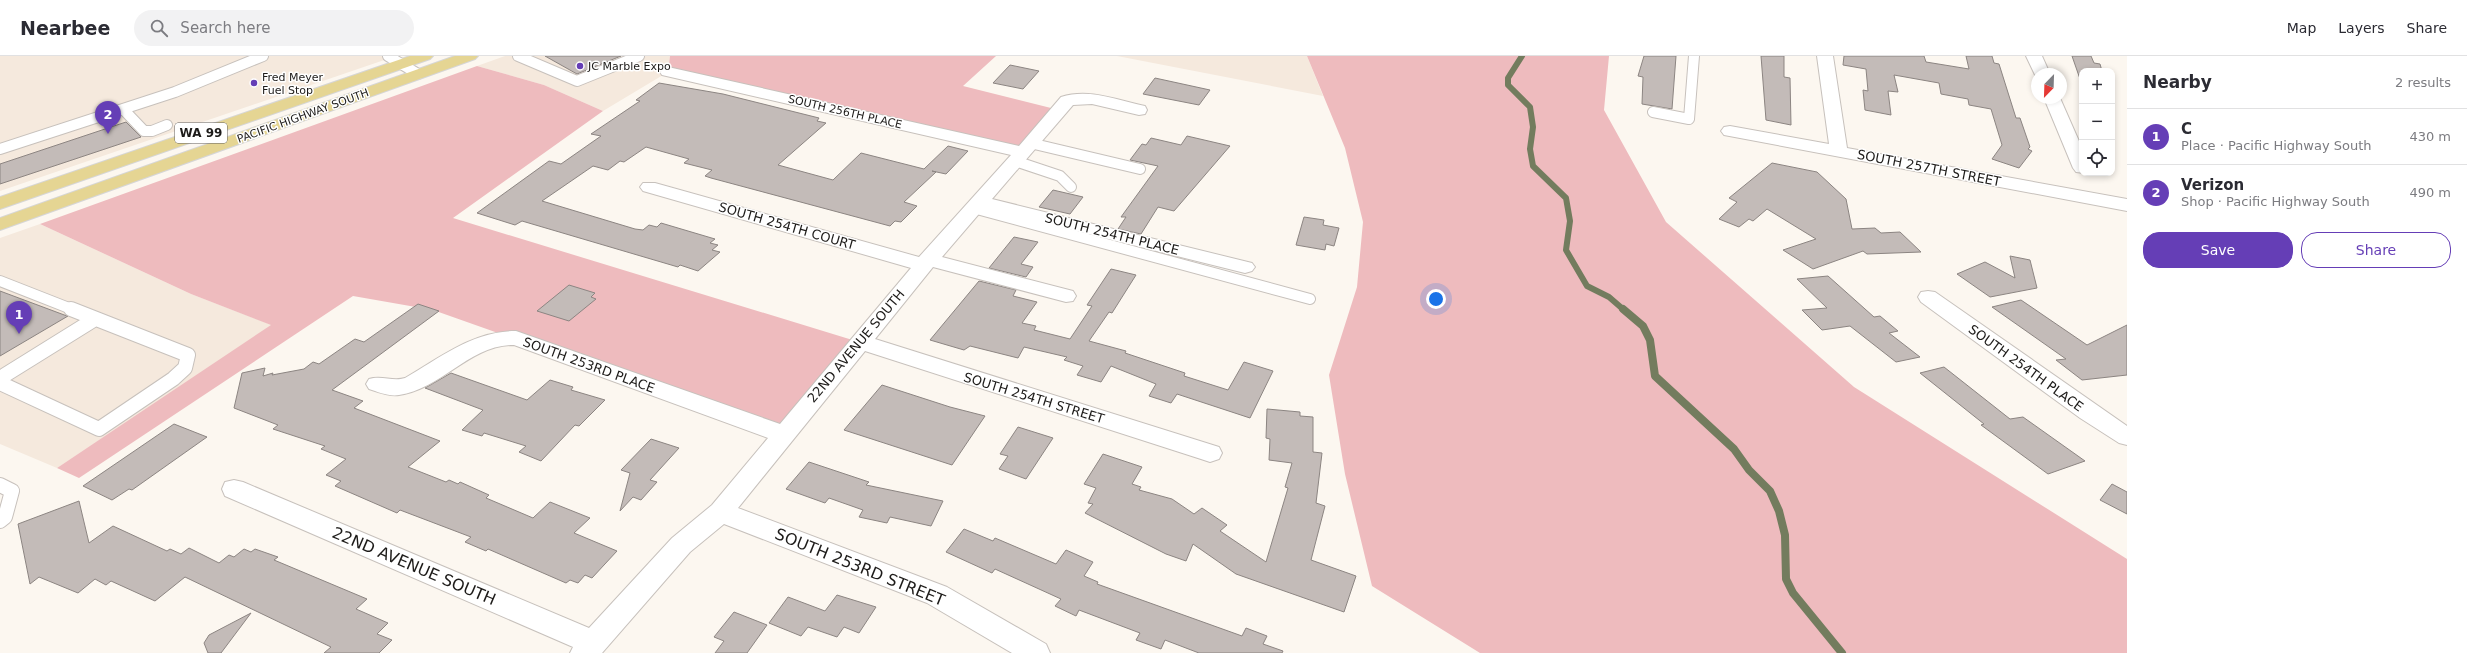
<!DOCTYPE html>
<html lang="en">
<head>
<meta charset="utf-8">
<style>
	body { margin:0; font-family:"DejaVu Sans",sans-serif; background:#f2f2f3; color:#2b2b33 }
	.controls { position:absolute; right:12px; top:12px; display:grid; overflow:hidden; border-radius:8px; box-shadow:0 2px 6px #0003 }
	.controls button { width:36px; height:36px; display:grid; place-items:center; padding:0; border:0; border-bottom:1px solid #e1e1e2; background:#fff; color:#2b2b33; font:20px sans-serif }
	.compass { position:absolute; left:2031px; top:12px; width:36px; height:36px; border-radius:50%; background:#fff; box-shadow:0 2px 6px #0003; rotate:203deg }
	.you { position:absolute; left:1436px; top:243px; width:14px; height:14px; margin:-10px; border:3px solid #fff; border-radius:50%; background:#1a73e8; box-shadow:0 0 0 6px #1a73e833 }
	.badge { display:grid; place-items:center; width:26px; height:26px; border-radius:50%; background:#653eb6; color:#fff; font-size:13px; font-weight:700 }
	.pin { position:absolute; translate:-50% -33px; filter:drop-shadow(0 1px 2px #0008) }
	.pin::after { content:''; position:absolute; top:21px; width:14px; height:12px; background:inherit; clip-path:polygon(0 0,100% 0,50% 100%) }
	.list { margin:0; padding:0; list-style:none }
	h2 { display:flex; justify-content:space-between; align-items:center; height:52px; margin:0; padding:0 16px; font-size:17px }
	h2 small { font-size:13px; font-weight:400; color:#7c7c81 }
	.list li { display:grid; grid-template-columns:26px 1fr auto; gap:12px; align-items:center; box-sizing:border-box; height:56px; padding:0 16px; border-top:1px solid #e1e1e2 }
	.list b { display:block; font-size:15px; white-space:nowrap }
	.list p { margin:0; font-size:13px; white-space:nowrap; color:#7c7c81 }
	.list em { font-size:13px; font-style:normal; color:#7c7c81 }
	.actions { display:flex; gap:8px; padding:12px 16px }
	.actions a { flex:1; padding:9px 0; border:1px solid #653eb6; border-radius:16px; text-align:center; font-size:14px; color:#653eb6 }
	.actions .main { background:#653eb6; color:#fff }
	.icon { flex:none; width:22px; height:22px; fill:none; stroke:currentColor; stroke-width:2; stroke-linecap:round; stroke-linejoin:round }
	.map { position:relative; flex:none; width:2127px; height:597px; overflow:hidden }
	header { display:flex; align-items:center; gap:24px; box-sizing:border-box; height:56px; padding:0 20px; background:#fff; border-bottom:1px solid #e1e1e2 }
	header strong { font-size:19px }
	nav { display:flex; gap:22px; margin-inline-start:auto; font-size:14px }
	.search { width:280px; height:36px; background:#f2f2f3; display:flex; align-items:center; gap:10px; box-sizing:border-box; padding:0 14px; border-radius:22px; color:#7c7c81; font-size:15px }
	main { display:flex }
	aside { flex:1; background:#fff }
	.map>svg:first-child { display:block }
</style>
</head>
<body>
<header>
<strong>Nearbee</strong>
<div class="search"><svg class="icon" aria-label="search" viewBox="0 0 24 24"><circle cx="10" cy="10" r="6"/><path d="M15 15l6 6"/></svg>Search here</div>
<nav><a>Map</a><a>Layers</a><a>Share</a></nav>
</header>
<main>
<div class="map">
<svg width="2127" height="597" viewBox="0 0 2127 597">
	<rect width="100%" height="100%" fill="#fcf7f0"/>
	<!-- built -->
	<path fill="#f5e9dd" d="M0,0H396L0,135Z
		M505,0H670L668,16L603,55L544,29L477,10Z
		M1117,0H1307L1323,40Z
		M40,168L191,238L272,269L57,412L0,388V182Z"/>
	<!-- green -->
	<path fill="#eebbbe" d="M670,0H996L963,30L1059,54L1023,96L668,16Z
		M1307,0H1609L1604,54L1666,166L1854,331L2127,503V597H1480L1372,530L1345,418L1329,319L1357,231L1363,166L1345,92Z
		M477,10L544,29L603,55L453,162L859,286L782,378L433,254L353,240L79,422L57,412L271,269L191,238L40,168Z"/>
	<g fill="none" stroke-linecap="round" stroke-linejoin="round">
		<!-- stream-far1 -->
		<path stroke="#737c5e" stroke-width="6" d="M1522,0L1508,22V29L1530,51L1533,71L1530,93L1533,110L1566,142L1570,165L1566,194L1587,230L1609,241L1624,254"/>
		<!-- stream -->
		<path stroke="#737c5e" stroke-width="8" d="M1623,253L1643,270L1650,284L1655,320L1734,393L1749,414L1770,435L1779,455L1785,479L1786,523L1793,537L1842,597"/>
	</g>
	<!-- building -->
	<path fill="#c3bbb8" stroke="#8c8582" d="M545,0H621L577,18Z
		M1644,0H1676L1672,53L1642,48L1643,21L1638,20Z
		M1761,0H1784V21L1790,22L1791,69L1766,64Z
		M1844,0H1924L1926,6L1969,13L1966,0H1992L1994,7L1999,8L2016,62H2020L2030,91L2028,93L2032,95L2019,112L1992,103L2002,89L1991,53L1969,49L1968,43L1941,38L1939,27L1894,19L1898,36L1888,35L1891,59L1865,54L1863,34L1868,35L1866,13L1843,9Z
		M2072,0H2091L2094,7L2100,8L2102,15H2082V24L2080,23Z
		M1010,9L1039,15L1023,33L993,27Z
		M1155,22L1210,34L1199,49L1143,38Z
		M659,27L723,38L819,62L817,65L826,67L778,109L833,124L861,97L924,113L948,90L968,95L946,118L932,115L936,116L904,146L917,150L901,166L895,165L890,170L711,122L705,120L712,114L684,107L689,103L646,91L624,106L620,105L608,114L593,110L542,145L635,173L643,174L649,169L657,171L661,167L715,183L710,187L718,189L712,194L720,196L698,215L680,209L678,211L522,165L515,169L477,157L549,105L561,108L601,80L591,78L640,45L636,44Z
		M126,66L141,81L0,128V108Z
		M1187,80L1230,90L1174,155L1158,151L1141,178L1118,173L1126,161H1121L1158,110L1130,104L1142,88L1146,89L1151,82L1181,89Z
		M1772,107L1817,116L1846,143L1852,173L1875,172L1881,177L1900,176L1921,196L1867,198L1863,195L1813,213L1783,194L1816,183L1767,153L1753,165L1749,163L1739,171L1719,163L1737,146L1729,142Z
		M1053,134L1083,141L1070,158L1039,151Z
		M1304,161L1324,164L1323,169L1339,172L1334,190L1326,188L1325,194L1296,189Z
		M1014,181L1038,186L1021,208L1033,211L1026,221L989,212Z
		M2010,200L2030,204L2037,232L1990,241L1957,218L1985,206L2015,222Z
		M1111,213L1136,219L1112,257L1109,256L1089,285L1126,295L1125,297L1185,317L1184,320L1228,334L1244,306L1273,315L1250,362L1177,338L1171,347L1149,340L1156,328L1111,310L1101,326L1077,319L1083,310L1064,304L1067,301L1024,291L1018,302L970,290L964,294L930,284L979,225L1016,234L1013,240L1037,246L1022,267L1036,270L1034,274L1070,283L1092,250L1087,249Z
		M1828,220L1874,261L1880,260L1898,275L1889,277L1920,301L1896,306L1850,270L1822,274L1802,254L1827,252L1797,223Z
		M569,229L595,237L591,241L596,243L569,265L537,255Z
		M0,235L67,260H68L0,300Z
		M2021,244L2087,289L2127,269V319L2082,324L2056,304L2066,303L1992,251Z
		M418,248L439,255L332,334L363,345L354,352L440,385L408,411L446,426L449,424L458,428L460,426L489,439L486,442L533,462L550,446L590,462L574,477L617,495L592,522L585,519L578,527L570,524L566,527L488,493L486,495L465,486L471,481L400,454L397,457L335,430L341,425L326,419L346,403L321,393L325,390L273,373L278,369L234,352L242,317L265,312L263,320L273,317L272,319L304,313L313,306L319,308L355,283L364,286Z
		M1944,311L2010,363L2023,361L2085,405L2048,418L1981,369L1984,368L1920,317Z
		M451,317L527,344L550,324L573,331L571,334L605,344L579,370L575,369L541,405L519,396L526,390L484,377L482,380L462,374L483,354L425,332Z
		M882,329L950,351L985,360L952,409L844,374Z
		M1267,353L1300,356V360L1313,361V396L1322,397L1316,447L1325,450L1311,504L1356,520L1344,556L1236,518L1193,488L1186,505L1166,498L1085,457L1093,448L1088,447L1096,432L1084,428L1103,398L1142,411L1132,428L1141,431L1139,434L1172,443L1194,458L1202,452L1227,469L1220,475L1266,506L1288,432L1285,431L1292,407L1269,404L1270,383L1266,382Z
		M174,368L207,381L132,434L129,433L112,444L83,430Z
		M1018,371L1053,382L1026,423L999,413L1008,400L1000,398Z
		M651,383L679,392L650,424L657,426L641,444L633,441L620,455L630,417L621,414Z
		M809,406L869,426L866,429L943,445L931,470L890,461L887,467L859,461L863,454L829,442L825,447L786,433Z
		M2112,428L2127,436V458L2100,444Z
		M79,445L89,487L113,470L167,495L170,493L181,498L189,492L219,507L229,499L234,501L244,493L251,496L255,493L278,501L274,504L367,543L356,553L388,567L377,578L392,584L379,597H324L331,591L185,521L155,545L111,525L106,529L95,523L78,537L39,521L30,528L18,468Z
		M964,473L993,485L995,482L1056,508L1066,494L1093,506L1084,520L1098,526L1097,528L1242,580L1246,572L1267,580L1263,588L1283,595L1282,597H1199L1165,584L1161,593L1136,584L1140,577L1079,554L1076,560L1055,550L1061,543L995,513L992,517L946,496Z
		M837,539L876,551L859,577L844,571L837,581L808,571L801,580L769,567L788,541L825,555Z
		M734,556L767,569L747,597H715L724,585L714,581Z
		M251,557L221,597H208L204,587L209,579Z"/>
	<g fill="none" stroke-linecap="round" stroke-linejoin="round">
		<!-- service-far1 casing -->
		<g stroke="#c7c1bc" stroke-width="12">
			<path id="service-far1" d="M388,0L418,18
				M518,0L577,25L639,0
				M123,53L144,75H152L167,69
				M1653,56L1689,63L1694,0
				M1030,87L1140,113
				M0,93L175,36L263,0
				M1015,105L1060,120L1071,131
				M973,152L1310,243
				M0,225L74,254"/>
		</g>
		<!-- service casing -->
		<g stroke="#c7c1bc" stroke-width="16">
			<path id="service" d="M71,253L188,299L185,312L173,323L99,373L0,327L5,319L95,263
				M0,429L12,435L5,461L0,465"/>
		</g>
		<!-- minor casing -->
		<g stroke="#c7c1bc" stroke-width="2">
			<path id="minor" d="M1817,0H1833L1847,92L2127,143V155L1724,79L1721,75L1724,71L1730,70L1829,88Z
				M2026,0H2042L2050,18H2037L2036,21Z
				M668,11L1019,90L1061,41C1089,32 1117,44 1145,50L1147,54L1145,58L1139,59L1092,48L1073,49L992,143L1252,207L1255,211L1252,215L1245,217L984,152L942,201L1073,235L1076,240L1073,245L1066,246L933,211L875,283L1219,391L1222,397L1219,403L1210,406L1201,403L865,295L738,452L947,531L1046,588L1050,597H1012L927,547L724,468L690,496L602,597H570L573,591L225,440L222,433L225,426L234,424L243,426L589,572L672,482L712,449L768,382L514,289C469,289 442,333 399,339C390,341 378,336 369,333L366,328L369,323C382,319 393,326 405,322C441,301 473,275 516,275L780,368L911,212L643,135L640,131L643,127H655L919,201L1011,99L662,19L660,16Z
				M2044,42H2060L2082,92L2084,117L2076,116L2073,112Z
				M1928,235L1935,236L2127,370V389L2119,387L2080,362L1921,246L1918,241L1921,236Z"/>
		</g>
		<!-- primary casing -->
		<g stroke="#d6d6d6" stroke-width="2">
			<path id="primary" d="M410,0H433L430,3L0,153V141Z
				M455,0H478L475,3L0,174V162Z"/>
		</g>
		<!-- service-far1 -->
		<use href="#service-far1" stroke="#fff" stroke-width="10"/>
		<!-- service -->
		<use href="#service" stroke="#fff" stroke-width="14"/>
		<!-- minor -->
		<use href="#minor" fill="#fff" fill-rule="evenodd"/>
		<!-- primary -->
		<use href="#primary" fill="#e5d593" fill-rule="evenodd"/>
	</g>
	<!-- markers -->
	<g fill="#653eb6" stroke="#fff" stroke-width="1.5">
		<circle cx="580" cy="10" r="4"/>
		<circle cx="254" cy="27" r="4"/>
	</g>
	<g text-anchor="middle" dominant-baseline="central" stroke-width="3" stroke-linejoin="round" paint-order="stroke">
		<!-- far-poi labels -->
		<g font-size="11" fill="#1d1b19" stroke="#fff" text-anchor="start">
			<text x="588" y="10">JC Marble Expo</text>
			<text x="262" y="21">Fred Meyer<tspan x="262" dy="13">Fuel Stop</tspan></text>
		</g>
		<!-- far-street labels -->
		<g font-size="11" fill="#1d1b19" stroke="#fff">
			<text transform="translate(845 56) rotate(13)">SOUTH 256TH PLACE</text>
			<text transform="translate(303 60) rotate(-20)">PACIFIC HIGHWAY SOUTH</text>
		</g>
		<!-- shield labels -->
		<rect fill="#fff" stroke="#615f5e" stroke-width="1" x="175" y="67" width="52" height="20" rx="3"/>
		<g font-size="12" font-weight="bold" fill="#1d1b19">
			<text x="201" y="77">WA 99</text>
		</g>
		<!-- street labels -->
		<g font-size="13" fill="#1d1b19" stroke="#fff">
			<text transform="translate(1929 112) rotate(11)">SOUTH 257TH STREET</text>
			<text transform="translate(787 170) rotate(16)">SOUTH 254TH COURT</text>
			<text transform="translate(1112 178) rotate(14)">SOUTH 254TH PLACE</text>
			<text transform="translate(856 290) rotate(-50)">22ND AVENUE SOUTH</text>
			<text transform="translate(589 309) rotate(20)">SOUTH 253RD PLACE</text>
			<text transform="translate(2026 312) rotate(36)">SOUTH 254TH PLACE</text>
			<text transform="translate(1034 342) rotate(17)">SOUTH 254TH STREET</text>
		</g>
		<!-- near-street labels -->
		<g font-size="16" fill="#1d1b19" stroke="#fff">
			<text transform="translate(414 510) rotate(23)">22ND AVENUE SOUTH</text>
			<text transform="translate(860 511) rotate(22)">SOUTH 253RD STREET</text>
		</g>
	</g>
</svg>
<div class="controls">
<button>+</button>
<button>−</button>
<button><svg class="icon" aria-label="locate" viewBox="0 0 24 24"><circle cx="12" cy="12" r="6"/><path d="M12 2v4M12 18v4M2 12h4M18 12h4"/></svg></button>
</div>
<svg class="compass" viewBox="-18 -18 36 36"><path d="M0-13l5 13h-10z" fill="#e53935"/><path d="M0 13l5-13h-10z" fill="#7c7c81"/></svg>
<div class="you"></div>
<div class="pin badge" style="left:19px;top:278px">1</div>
<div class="pin badge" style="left:108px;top:78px">2</div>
</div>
<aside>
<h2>Nearby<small>2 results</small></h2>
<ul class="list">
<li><span class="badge">1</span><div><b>C</b><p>Place · Pacific Highway South</p></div><em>430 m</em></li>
<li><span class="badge">2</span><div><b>Verizon</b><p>Shop · Pacific Highway South</p></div><em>490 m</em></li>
</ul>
<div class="actions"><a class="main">Save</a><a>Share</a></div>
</aside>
</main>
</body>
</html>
